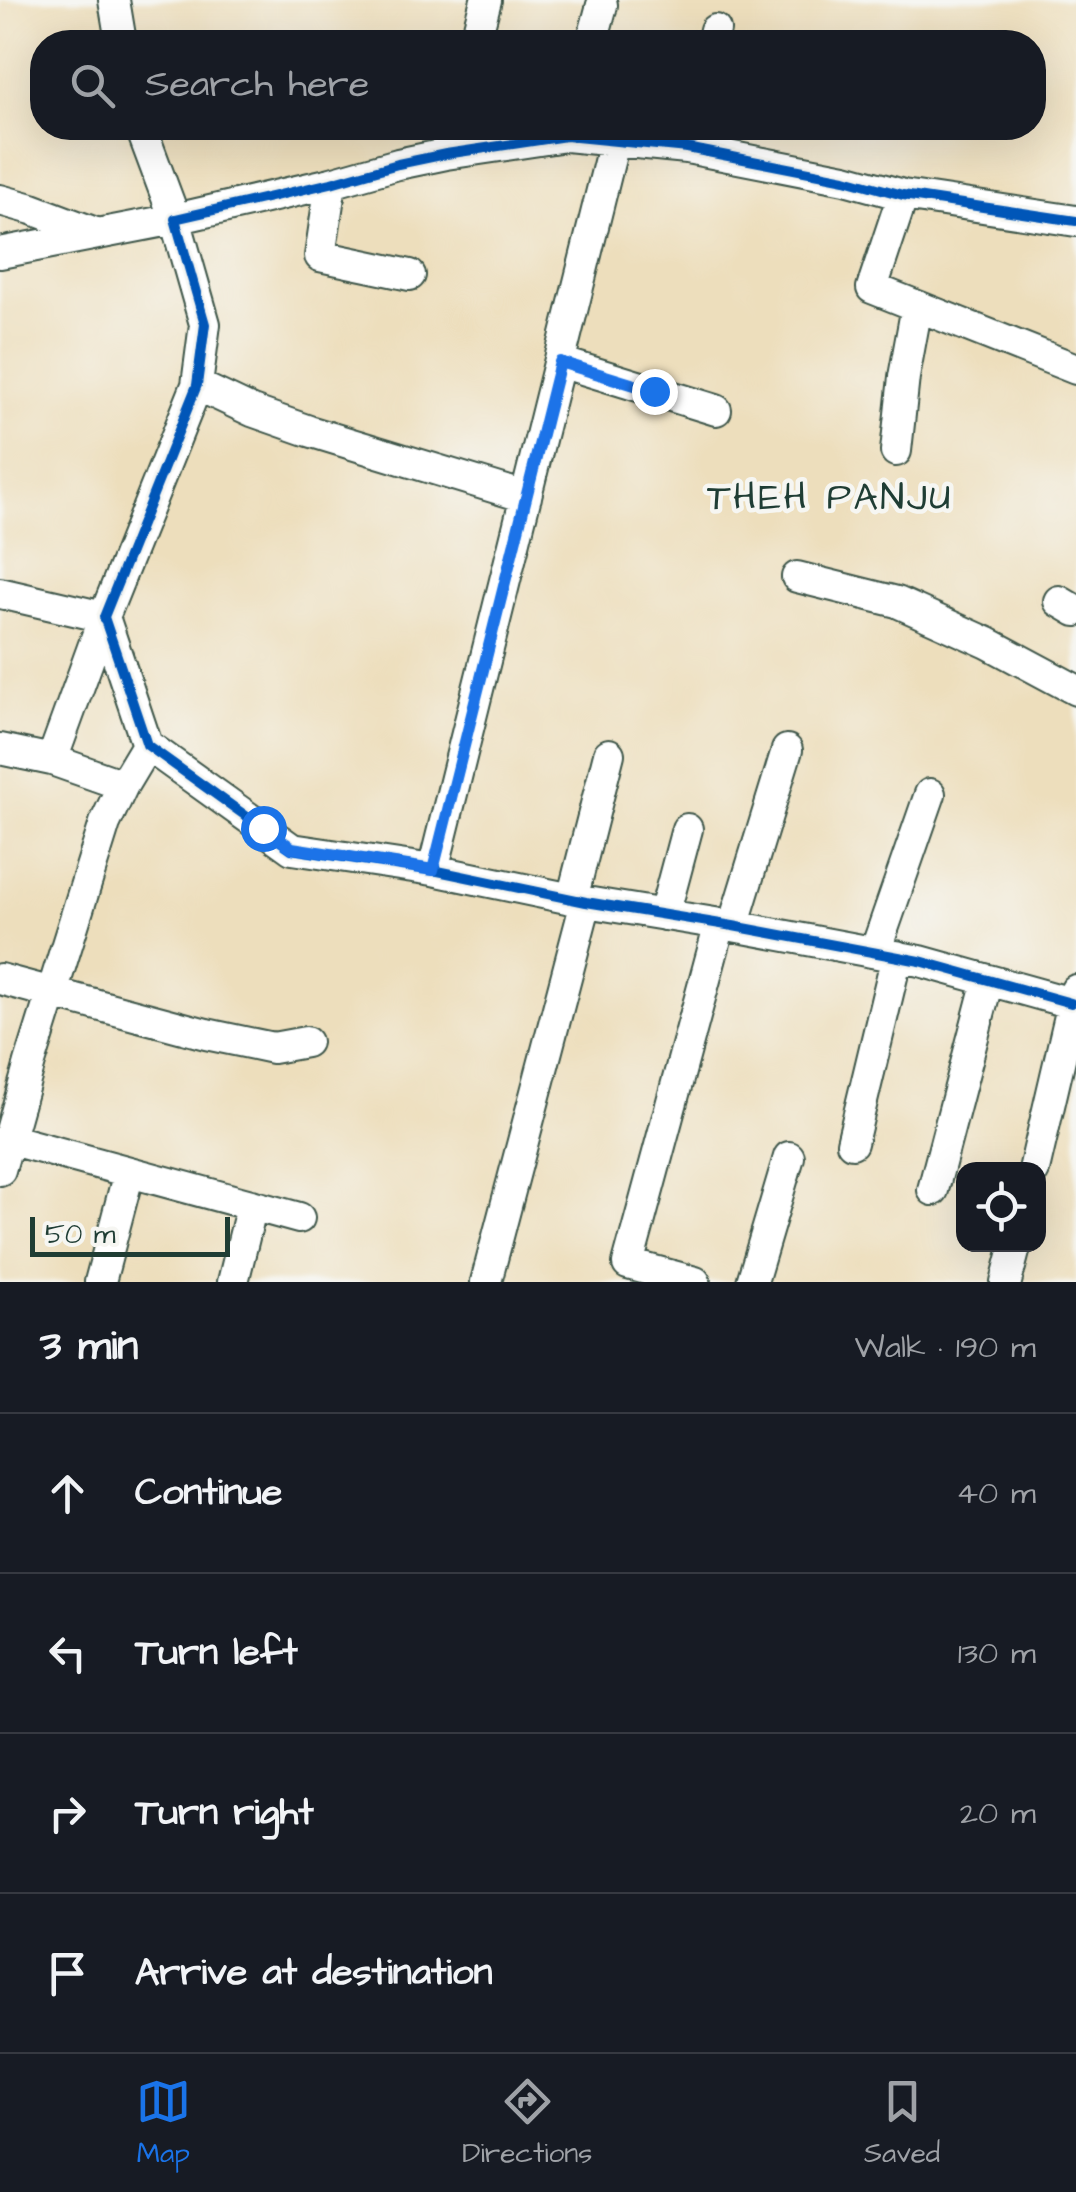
<!DOCTYPE html>
<html lang="en">
<head>
<meta charset="utf-8">
<style>
	body { margin:0; font-family:"Architects Daughter",sans-serif; background:#242831; color:#f1f3f6 }
	.controls { position:absolute; right:30px; bottom:30px; display:grid; overflow:hidden; border-radius:20px; box-shadow:0 10px 40px #0002 }
	.controls button { width:90px; height:90px; display:grid; place-items:center; padding:0; border:0; border-bottom:2px solid #363941; background:#171b24; color:#f1f3f6; font:50px sans-serif }
	.scale { position:absolute; left:30px; bottom:25px; width:200px; box-sizing:border-box; padding-left:10px; border:5px solid #1f3d34; border-top:0; font-size:28px; line-height:35px; white-space:nowrap; color:#1f3d34; -webkit-text-stroke:8px #f6f6f2; paint-order:stroke }
	.stop { position:absolute; width:30px; height:30px; margin:-22px; border:8px solid #1a73e8; border-radius:50%; background:#fff }
	.stop.end { background:#1a73e8; border-color:#fff; box-shadow:0 2px 10px #0008 }
	.list { margin:0; padding:0; list-style:none }
	h2 { display:flex; justify-content:space-between; align-items:center; height:130px; margin:0; padding:0 40px; font-size:42px }
	h2 small { font-size:32px; font-weight:400; color:#9ea1a6 }
	.list li { display:grid; grid-template-columns:65px 1fr auto; gap:30px; align-items:center; box-sizing:border-box; height:160px; padding:0 40px; border-top:2px solid #363941 }
	.list b { display:block; font-size:38px; white-space:nowrap }
	.list em { font-size:32px; font-style:normal; color:#9ea1a6 }
	.icon { flex:none; width:55px; height:55px; fill:none; stroke:currentColor; stroke-width:2; stroke-linecap:round; stroke-linejoin:round }
	.map { position:relative; flex:none; width:1076px; height:1282px; overflow:hidden }
	.search { position:absolute; background:#171b24; box-shadow:0 10px 40px #0002; left:30px; right:30px; top:30px; height:110px; display:flex; align-items:center; gap:25px; box-sizing:border-box; padding:0 35px; border-radius:40px; color:#9ea1a6; font-size:38px }
	.sheet { height:770px; background:#171b24 }
	nav { display:flex; justify-content:space-around; align-items:center; box-sizing:border-box; height:140px; border-top:2px solid #363941; background:#171b24; font-size:28px; color:#9ea1a6 }
	nav a { display:grid; justify-items:center; gap:5px }
	nav .on { color:#1a73e8 }
	.map>svg:first-child { display:block }
</style>
</head>
<body>
<div class="map">
<svg width="1076" height="1282" viewBox="0 0 1076 1282">
	<rect width="100%" height="100%" fill="#f6f6f2"/>
	<filter id="ink" filterUnits="userSpaceOnUse"><feTurbulence type="fractalNoise" baseFrequency=".01" numOctaves="2"/><feDisplacementMap in="SourceGraphic" scale="20" xChannelSelector="R" yChannelSelector="G"/><feConvolveMatrix kernelMatrix="1 2 1 2 8 2 1 2 1" color-interpolation-filters="sRGB"/></filter>
	<filter id="wash" filterUnits="userSpaceOnUse"><feTurbulence type="fractalNoise" baseFrequency=".0048" numOctaves="4" result="noise"/><feDisplacementMap in="SourceGraphic" scale="40" xChannelSelector="R" yChannelSelector="G"/><feGaussianBlur stdDeviation="2.25" result="paint"/><feColorMatrix in="noise" values="0 0 0 0 0 0 0 0 0 0 0 0 0 0 0 0 0 1.4 0 .05"/><feComposite in="paint" operator="in"/></filter>
	<g filter="url(#wash)">
		<rect width="100%" height="100%" fill="#eddebc"/>
	</g>
	<g filter="url(#ink)">
		<g fill="none" stroke-linecap="round" stroke-linejoin="round">
			<!-- street casing -->
			<g stroke="#3e5548" stroke-width="34">
				<path id="street" d="M114,0L121,42
					M475,42L486,0
					M592,42L602,5
					M712,42L715,30
					M331,183L320,256L410,275
					M903,195L872,288L1076,369
					M0,200L32,209L98,234
					M0,253L175,219L141,128
					M560,362L716,410
					M197,385L252,411L309,431L526,497
					M896,451L904,377L917,306
					M797,577L897,602L988,643L1076,690
					M0,593L104,617L52,760
					M1059,601L1076,611
					M0,749L52,760L123,785
					M433,870L614,142
					M572,899L609,754
					M664,915L687,829
					M733,926L787,750
					M875,952L930,794
					M0,979L206,1034L273,1048L306,1042
					M1071,1003L920,961L733,926L586,902L433,870L292,849L147,745L104,617L197,385L205,324L175,219L331,183L398,164L446,154L566,136L687,148L845,179L903,195L1076,221
					M8,1139L299,1218
					M852,1143L897,956
					M0,1170L30,1063L105,823L123,785L147,745
					M1034,1170L1076,990
					M933,1190L988,980
					M100,1282L129,1172
					M233,1282L252,1205
					M486,1282L586,902
					M695,1282L628,1264L720,924
					M752,1282L789,1157
					M1006,1282L1016,1244"/>
			</g>
			<!-- street -->
			<use href="#street" stroke="#fff" stroke-width="30"/>
			<!-- cycleway casing -->
			<g stroke="#f6f6f2" stroke-width="16">
				<path id="cycleway" d="M1071,1003L920,961L733,926L586,902L433,870L292,849L147,745L104,617L197,385L205,324L175,219L331,183L398,164L446,154L566,136L687,148L845,179L903,195L1076,221"/>
			</g>
			<!-- cycleway -->
			<use href="#cycleway" stroke="#0057b8" stroke-width="10"/>
		</g>
	</g>
	<g fill="none" stroke-linecap="round" stroke-linejoin="round" filter="url(#ink)">
		<!-- route -->
		<path stroke="#1a73e8" stroke-width="12" d="M263,828L292,848L433,870L560,362L654,391"/>
	</g>
	<g text-anchor="middle" dominant-baseline="central" stroke-width="9" stroke-linejoin="round" paint-order="stroke">
		<!-- quarter labels -->
		<g font-size="38" letter-spacing="2.5" fill="#1f3d34" stroke="#f6f6f2">
			<text x="830" y="498">THEH PANJU</text>
		</g>
	</g>
</svg>
<div class="controls">
<button><svg class="icon" aria-label="locate" viewBox="0 0 24 24"><circle cx="12" cy="12" r="6"/><path d="M12 2v4M12 18v4M2 12h4M18 12h4"/></svg></button>
</div>
<div class="scale">50 m</div>
<div class="stop" style="left:263px;top:828px"></div>
<div class="stop end" style="left:654px;top:391px"></div>
<div class="search"><svg class="icon" aria-label="search" viewBox="0 0 24 24"><circle cx="10" cy="10" r="6"/><path d="M15 15l6 6"/></svg>Search here</div>
</div>
<section class="sheet">
<h2>3 min<small>Walk · 190 m</small></h2>
<ul class="list">
<li><svg class="icon" aria-label="ahead" viewBox="0 0 24 24"><path d="M12 20V5M6 11l6-6 6 6"/></svg><div><b>Continue</b></div><em>40 m</em></li>
<li><svg class="icon" aria-label="left" viewBox="0 0 24 24"><path d="M17 20v-9H6M10 6l-5 5 5 5"/></svg><div><b>Turn left</b></div><em>130 m</em></li>
<li><svg class="icon" aria-label="right" viewBox="0 0 24 24"><path d="M7 20v-9h11M14 6l5 5-5 5"/></svg><div><b>Turn right</b></div><em>20 m</em></li>
<li><svg class="icon" aria-label="arrive" viewBox="0 0 24 24"><path d="M6 21V4h12l-3 4 3 4H6"/></svg><div><b>Arrive at destination</b></div></li>
</ul>
</section>
<nav>
<a class="on"><svg class="icon" aria-label="map" viewBox="0 0 24 24"><path d="M3 6l6-2 6 2 6-2v14l-6 2-6-2-6 2zM9 4v14M15 6v14"/></svg>Map</a>
<a><svg class="icon" aria-label="directions" viewBox="0 0 24 24"><path d="M12 3l9 9-9 9-9-9zM9 14v-3h6M13 9l2 2-2 2"/></svg>Directions</a>
<a><svg class="icon" aria-label="saved" viewBox="0 0 24 24"><path d="M7 4h10v16l-5-4-5 4z"/></svg>Saved</a>
</nav>
</body>
</html>
